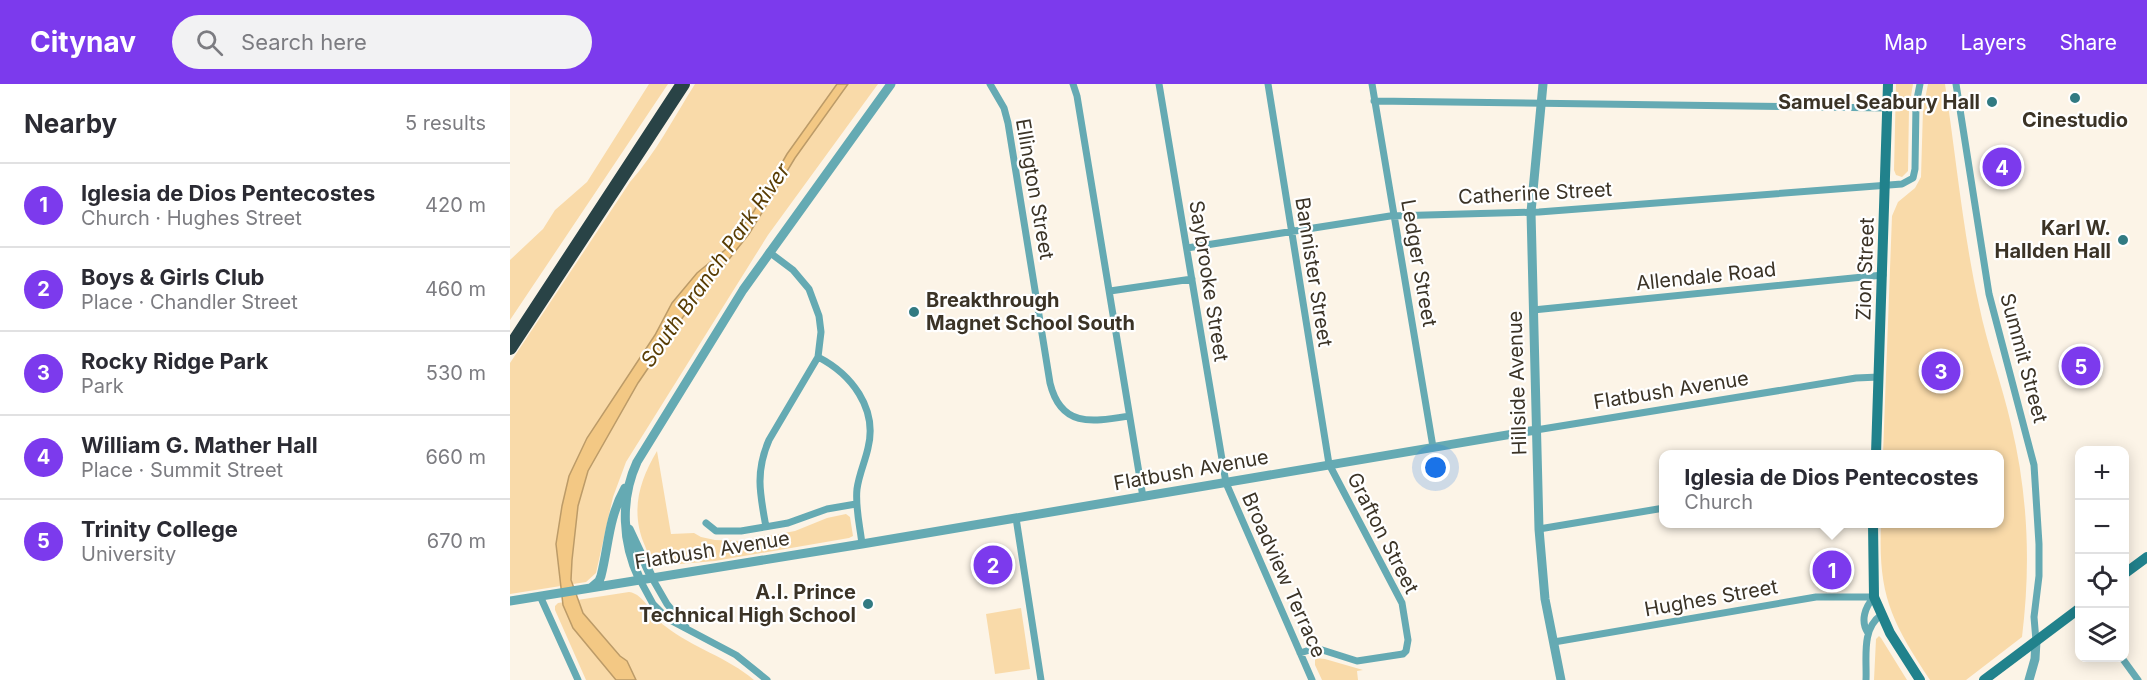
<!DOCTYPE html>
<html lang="en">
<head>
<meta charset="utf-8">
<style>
	body { margin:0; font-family:Inter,sans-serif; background:#f2f2f3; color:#2b2b33 }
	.controls { position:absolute; right:18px; bottom:18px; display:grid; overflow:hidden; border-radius:12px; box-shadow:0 3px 15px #0003 }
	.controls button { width:54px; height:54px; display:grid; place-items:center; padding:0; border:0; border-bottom:2px solid #e1e1e2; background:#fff; color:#2b2b33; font:30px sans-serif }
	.you { position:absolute; left:926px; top:384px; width:21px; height:21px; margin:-15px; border:4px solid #fff; border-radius:50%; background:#1a73e8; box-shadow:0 0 0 9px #1a73e833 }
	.badge { display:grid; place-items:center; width:39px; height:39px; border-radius:50%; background:#7c3aed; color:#fff; font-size:20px; font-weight:700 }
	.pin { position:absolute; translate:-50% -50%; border:3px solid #fff; box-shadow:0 2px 6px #0006 }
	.popup { position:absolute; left:1149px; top:366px; width:345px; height:78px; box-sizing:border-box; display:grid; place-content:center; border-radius:12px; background:#fff; filter:drop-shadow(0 2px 4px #0005); font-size:20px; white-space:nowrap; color:#7c7c81 }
	.popup b { font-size:22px; color:#2b2b33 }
	.popup::after { content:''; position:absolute; left:50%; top:100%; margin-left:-12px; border:12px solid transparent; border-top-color:#fff }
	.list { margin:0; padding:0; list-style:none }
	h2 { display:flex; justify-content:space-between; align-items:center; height:78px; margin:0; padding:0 24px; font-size:26px }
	h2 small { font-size:20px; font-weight:400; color:#7c7c81 }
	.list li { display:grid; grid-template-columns:39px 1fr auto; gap:18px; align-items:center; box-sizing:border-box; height:84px; padding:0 24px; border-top:2px solid #e1e1e2 }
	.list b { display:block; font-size:22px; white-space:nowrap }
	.list p { margin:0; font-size:20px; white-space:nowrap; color:#7c7c81 }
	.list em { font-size:20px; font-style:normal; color:#7c7c81 }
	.icon { flex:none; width:33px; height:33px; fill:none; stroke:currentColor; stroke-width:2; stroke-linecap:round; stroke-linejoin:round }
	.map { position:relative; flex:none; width:1637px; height:596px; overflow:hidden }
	header { display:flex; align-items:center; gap:36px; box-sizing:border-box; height:84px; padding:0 30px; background:#7c3aed; color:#fff }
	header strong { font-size:28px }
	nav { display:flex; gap:33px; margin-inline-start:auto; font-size:21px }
	.search { width:420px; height:54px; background:#f2f2f3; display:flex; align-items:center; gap:15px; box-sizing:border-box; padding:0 21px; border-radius:33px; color:#7c7c81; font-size:22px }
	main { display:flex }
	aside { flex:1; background:#fff }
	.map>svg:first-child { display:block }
</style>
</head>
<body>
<header>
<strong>Citynav</strong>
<div class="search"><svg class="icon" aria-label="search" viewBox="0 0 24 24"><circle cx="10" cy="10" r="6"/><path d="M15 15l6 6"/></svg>Search here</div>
<nav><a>Map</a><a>Layers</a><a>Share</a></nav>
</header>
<main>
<aside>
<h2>Nearby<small>5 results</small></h2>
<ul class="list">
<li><span class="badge">1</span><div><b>Iglesia de Dios Pentecostes</b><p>Church · Hughes Street</p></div><em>420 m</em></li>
<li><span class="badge">2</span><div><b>Boys &amp; Girls Club</b><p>Place · Chandler Street</p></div><em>460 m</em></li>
<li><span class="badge">3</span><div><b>Rocky Ridge Park</b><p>Park</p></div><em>530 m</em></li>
<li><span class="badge">4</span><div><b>William G. Mather Hall</b><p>Place · Summit Street</p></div><em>660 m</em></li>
<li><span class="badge">5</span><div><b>Trinity College</b><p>University</p></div><em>670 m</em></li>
</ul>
</aside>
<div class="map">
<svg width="1637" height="596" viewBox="0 0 1637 596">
	<rect width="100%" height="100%" fill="#fcf4e7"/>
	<!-- green -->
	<path fill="#f9daa9" d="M139,0H158L0,236V176L33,145L45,126L77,98Z
		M185,0H368L258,151L116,378L103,413L86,489L76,498L0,510V279L120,98C146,69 164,33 185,0Z
		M1386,0H1403L1399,24L1398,87L1392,93L1386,91L1384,86Z
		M1418,0H1435C1446,73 1453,149 1469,221C1477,261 1492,300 1501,340C1518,410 1521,481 1512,553L1456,596H1420C1381,537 1368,511 1371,440H1490V370H1373L1382,132L1388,118L1405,104L1411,93L1413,25Z
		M147,367L161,450L184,449L191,453L205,456L230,457L285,447L317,434L336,430L340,433L343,452L339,454L205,477L147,482C141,477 138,470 135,462C120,428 129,397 147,367Z
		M119,508C135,510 142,533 155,542C183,564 217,573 244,596H76L45,526V522L48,519Z
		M511,524L520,585L485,590L476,530Z
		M1369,552L1371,554L1397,596H1364L1366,555Z
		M805,574L815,575L853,586L847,587L848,596H812L805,581Z"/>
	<!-- water -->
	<path fill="#f3c884" stroke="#bc9b68" stroke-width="1.5" d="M327,0H338L285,74L239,150L173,233L128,299L78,387L68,422L62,476L61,496L73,529L110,572L117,577L126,596H106L63,544L53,521L46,460L52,422L59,392L77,354L145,251L162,219L187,189L215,166L230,146L244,127L277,70Z"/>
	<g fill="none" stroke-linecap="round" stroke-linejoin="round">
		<!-- minor -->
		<path stroke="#65aab3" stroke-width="7" d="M480,0L494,24L498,39L540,299C551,344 582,338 619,332
			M563,0L567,12L633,413
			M649,0L716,399L802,596
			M758,0L819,380L892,519L898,556L896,567L893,570L847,577L806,564L790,569
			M862,0L923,363
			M1446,0L1479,210L1524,381L1529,460V492L1524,533L1526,557
			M864,17L1378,24
			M677,164L880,132L1029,128L1392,100L1403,94L1405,85L1406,20L1410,0
			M600,207L682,195
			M1023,226L1373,191
			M308,273C341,290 368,324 358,364C355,378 349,390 347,405C345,423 350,442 352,460
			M1026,346L1346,294L1369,293
			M506,434L531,596
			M196,439L206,447H231L278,439L317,425L346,420
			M256,443C250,410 245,388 259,356L308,273L311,248L309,232L299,205L283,186L259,168
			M1029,445L1154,424
			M142,494L157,520L176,543
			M130,496L143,520L158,535L226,571L257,596
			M30,512L68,596
			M1358,549C1350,537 1355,523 1364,513
			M1044,558L1306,513H1364
			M1612,574L1628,596
			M1356,596C1357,575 1351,545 1371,531"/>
		<!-- tertiary -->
		<path stroke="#65aab3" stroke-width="9" d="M1033,0L1021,128L1029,445L1035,515L1051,596
			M119,445L142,494
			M130,496C112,459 110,415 127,378L233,206L381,0
			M82,503L89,497L91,492C99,460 98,435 115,404
			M0,517L352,460L1026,346
			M1519,596L1525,575L1526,557"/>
		<!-- secondary -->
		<path stroke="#21828c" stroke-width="10" d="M1366,370L1378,0
			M1363,440L1364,513L1380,549L1410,596
			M1614,490L1637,473
			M1474,596L1570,524"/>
		<!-- motorway -->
		<path stroke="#294346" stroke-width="14" d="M0,264L173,0"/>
	</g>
	<!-- markers -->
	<g fill="#317a82" stroke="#fff" stroke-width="2">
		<circle cx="1565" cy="14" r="6"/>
		<circle cx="1482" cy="18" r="6"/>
		<circle cx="1613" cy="156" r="6"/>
		<circle cx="404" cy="228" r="6"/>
		<circle cx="358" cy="520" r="6"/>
	</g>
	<g text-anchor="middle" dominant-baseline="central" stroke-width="4.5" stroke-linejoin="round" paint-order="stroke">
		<!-- poi labels -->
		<g font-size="20" font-weight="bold" fill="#3b3326" stroke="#fff" text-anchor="end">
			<text x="1470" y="18">Samuel Seabury Hall</text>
			<text x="1565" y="36" text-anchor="middle">Cinestudio</text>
			<text x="1601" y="144">Karl W.<tspan x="1601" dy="23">Hallden Hall</tspan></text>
			<text x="416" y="216" text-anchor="start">Breakthrough<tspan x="416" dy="23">Magnet School South</tspan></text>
			<text x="346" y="508">A.I. Prince<tspan x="346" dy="23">Technical High School</tspan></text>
		</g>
		<!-- street labels -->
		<g font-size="20" fill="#3b3326" stroke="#fff">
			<text transform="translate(525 105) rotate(80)">Ellington Street</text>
			<text transform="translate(1025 109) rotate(-3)">Catherine Street</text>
			<text transform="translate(909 179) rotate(80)">Ledger Street</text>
			<text transform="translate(1355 185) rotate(-88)">Zion Street</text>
			<text transform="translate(804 188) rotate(81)">Bannister Street</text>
			<text transform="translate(1196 192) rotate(-6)">Allendale Road</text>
			<text transform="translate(699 197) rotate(81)">Saybrooke Street</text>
			<text transform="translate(1514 274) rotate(75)">Summit Street</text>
			<text transform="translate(1007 299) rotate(-92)">Hillside Avenue</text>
			<text transform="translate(1161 306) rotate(-9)">Flatbush Avenue</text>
			<text transform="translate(681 386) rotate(-10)">Flatbush Avenue</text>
			<text transform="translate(873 449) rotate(63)">Grafton Street</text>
			<text transform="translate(202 466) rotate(-9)">Flatbush Avenue</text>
			<text transform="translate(774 491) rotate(66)">Broadview Terrace</text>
			<text transform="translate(1201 514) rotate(-10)">Hughes Street</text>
		</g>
		<!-- water labels -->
		<g font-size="21" font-style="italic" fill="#593d04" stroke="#fff">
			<text transform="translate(205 181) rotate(-55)">South Branch Park River</text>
		</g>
	</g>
</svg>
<div class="controls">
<button>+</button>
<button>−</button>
<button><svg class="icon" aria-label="locate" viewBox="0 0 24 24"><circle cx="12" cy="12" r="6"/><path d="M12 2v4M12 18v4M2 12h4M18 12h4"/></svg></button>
<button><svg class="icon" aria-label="layers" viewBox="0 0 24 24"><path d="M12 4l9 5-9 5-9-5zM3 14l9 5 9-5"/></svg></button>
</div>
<div class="you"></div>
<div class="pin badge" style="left:1322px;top:486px">1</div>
<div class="popup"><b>Iglesia de Dios Pentecostes</b>Church</div>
<div class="pin badge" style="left:483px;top:481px">2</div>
<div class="pin badge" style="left:1431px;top:287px">3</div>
<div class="pin badge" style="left:1492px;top:83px">4</div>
<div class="pin badge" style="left:1571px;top:282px">5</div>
</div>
</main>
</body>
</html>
